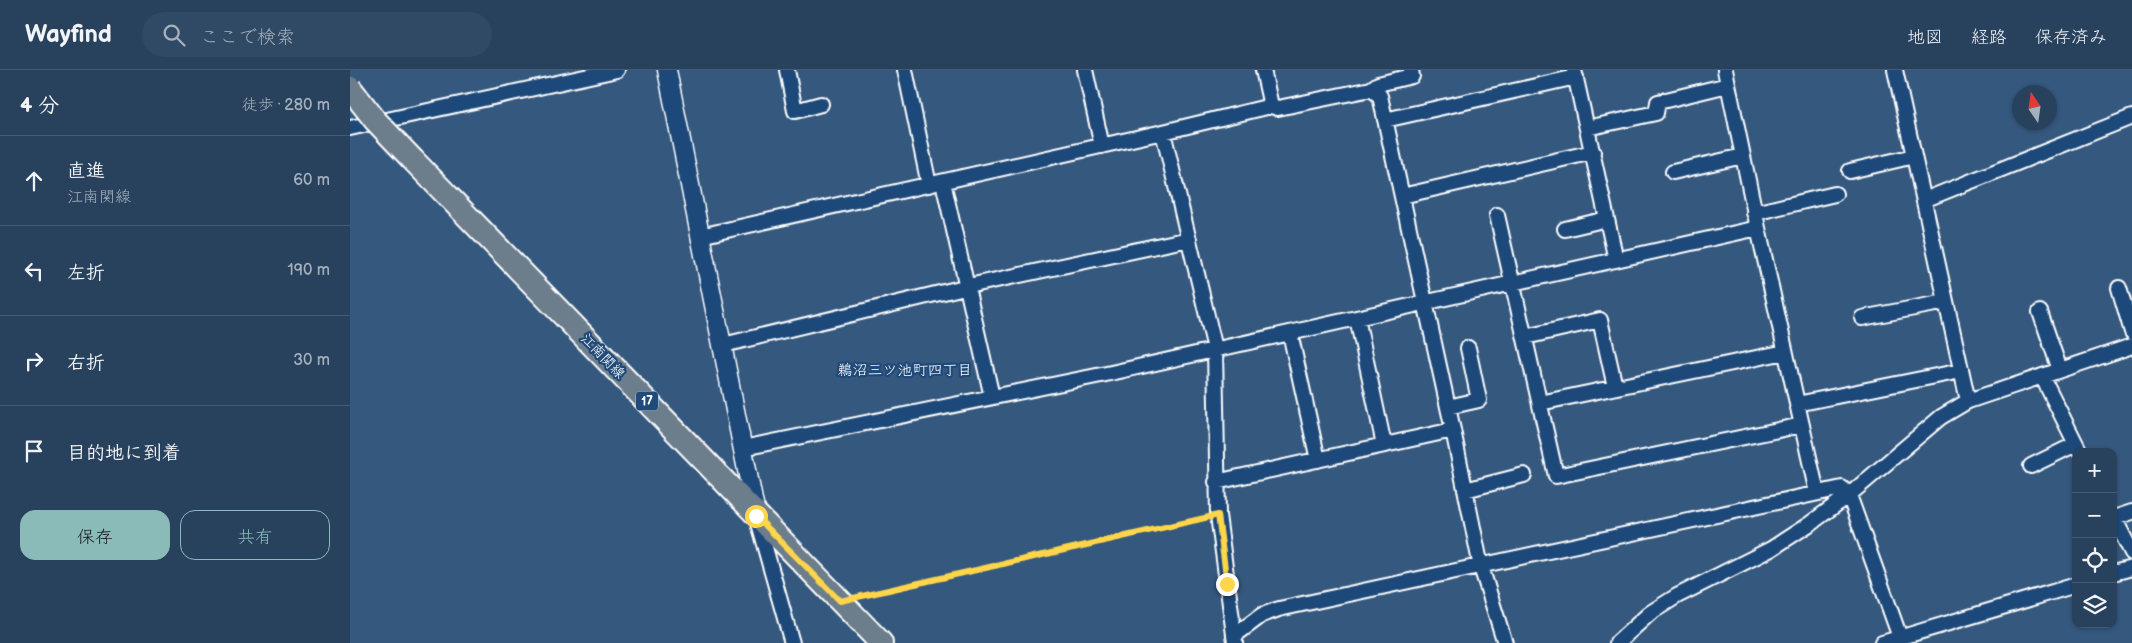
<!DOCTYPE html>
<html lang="ja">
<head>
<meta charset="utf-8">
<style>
	body { margin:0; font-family:"Balsamiq Sans","Klee One",sans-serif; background:#304964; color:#f1f3f6 }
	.controls { position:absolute; right:15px; bottom:15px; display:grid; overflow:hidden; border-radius:10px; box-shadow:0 1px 4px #0004 }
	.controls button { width:45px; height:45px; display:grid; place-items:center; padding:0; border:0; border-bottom:1px solid #445b73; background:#28425e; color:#f1f3f6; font:25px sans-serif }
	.compass { position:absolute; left:1662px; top:15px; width:45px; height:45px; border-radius:50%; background:#28425e; box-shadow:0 1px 4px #0004; rotate:347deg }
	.stop { position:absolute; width:15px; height:15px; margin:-11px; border:4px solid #ffd54a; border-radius:50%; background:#fff }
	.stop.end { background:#ffd54a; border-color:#fff; box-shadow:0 1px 5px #0008 }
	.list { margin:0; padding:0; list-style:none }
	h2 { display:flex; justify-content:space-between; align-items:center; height:65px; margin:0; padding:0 20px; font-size:21px }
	h2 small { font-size:16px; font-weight:400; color:#a5b0bc }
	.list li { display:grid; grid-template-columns:32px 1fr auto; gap:15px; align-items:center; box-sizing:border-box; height:90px; padding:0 20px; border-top:1px solid #445b73 }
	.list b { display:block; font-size:19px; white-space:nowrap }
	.list p { margin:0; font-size:16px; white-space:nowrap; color:#a5b0bc }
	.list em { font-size:16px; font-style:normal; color:#a5b0bc }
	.actions { display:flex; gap:10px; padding:15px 20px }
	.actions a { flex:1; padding:11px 0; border:1px solid #8bbbb9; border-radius:15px; text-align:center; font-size:18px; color:#8bbbb9 }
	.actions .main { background:#8bbbb9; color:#111 }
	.icon { flex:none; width:28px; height:28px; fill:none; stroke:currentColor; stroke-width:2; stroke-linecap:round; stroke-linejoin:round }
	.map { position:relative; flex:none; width:1782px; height:573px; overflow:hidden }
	header { display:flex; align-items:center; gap:30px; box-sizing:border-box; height:70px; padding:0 25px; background:#28425e; border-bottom:1px solid #445b73 }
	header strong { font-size:24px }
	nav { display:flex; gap:28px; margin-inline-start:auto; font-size:18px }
	.search { width:350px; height:45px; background:#304964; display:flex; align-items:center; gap:12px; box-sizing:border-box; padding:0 18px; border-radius:28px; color:#a5b0bc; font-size:19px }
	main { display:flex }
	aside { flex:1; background:#28425e }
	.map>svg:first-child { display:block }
</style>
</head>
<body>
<header>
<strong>Wayfind</strong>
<div class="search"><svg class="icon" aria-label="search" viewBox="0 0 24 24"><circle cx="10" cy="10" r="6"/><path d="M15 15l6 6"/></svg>ここで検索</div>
<nav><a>地図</a><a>経路</a><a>保存済み</a></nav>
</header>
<main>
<aside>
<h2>4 分<small>徒歩 · 280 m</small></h2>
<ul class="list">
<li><svg class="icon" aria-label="ahead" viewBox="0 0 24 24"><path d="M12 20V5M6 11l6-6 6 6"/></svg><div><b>直進</b><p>江南関線</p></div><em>60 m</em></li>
<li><svg class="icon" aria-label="left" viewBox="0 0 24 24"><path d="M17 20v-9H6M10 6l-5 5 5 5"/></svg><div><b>左折</b></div><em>190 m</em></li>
<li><svg class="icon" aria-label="right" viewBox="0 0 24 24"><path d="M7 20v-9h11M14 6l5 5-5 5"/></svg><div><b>右折</b></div><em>30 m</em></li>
<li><svg class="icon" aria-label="arrive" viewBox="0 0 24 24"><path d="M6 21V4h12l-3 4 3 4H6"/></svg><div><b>目的地に到着</b></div></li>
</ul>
<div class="actions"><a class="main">保存</a><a>共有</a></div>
</aside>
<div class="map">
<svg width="1782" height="573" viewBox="0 0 1782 573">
	<rect width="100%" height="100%" fill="#35587e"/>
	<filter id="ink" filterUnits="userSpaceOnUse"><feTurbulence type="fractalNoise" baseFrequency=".02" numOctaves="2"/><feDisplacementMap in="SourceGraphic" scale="10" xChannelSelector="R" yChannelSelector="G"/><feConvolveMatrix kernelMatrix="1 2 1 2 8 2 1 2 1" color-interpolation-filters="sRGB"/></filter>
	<g filter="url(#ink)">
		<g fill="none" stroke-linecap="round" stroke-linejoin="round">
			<!-- minor casing -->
			<g stroke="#fff" stroke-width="18">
				<path id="minor" d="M437,0L445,41L471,34
					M555,0L579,115
					M735,0L752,76
					M913,0L921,36
					M1224,0L1266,190
					M1375,0L1408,158L1467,423
					M1545,0L1618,331
					M1021,19L1028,14L1062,6L1061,0
					M1035,50L1226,7
					M0,58L267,0
					M1237,58L1306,43L1308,32L1378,15
					M813,62L865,279L868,445L885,572
					M1500,101L1564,86
					M1323,102L1393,86
					M593,112L642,327
					M1052,126L1243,82
					M1574,130L1782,47
					M1404,143L1485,124
					M1147,145L1206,406L1452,355
					M1215,159L1257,149
					M350,166L813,62L921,36L928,38L1021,19L1030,26L1103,360L1131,497L1155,573
					M1769,218L1782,262
					M1690,242L1710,300
					M1007,248L1034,375
					M1512,248L1596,232
					M940,263L968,390
					M1175,267L1250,250L1265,317
					M373,275L623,215L839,169
					M1692,306L1730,382
					M1190,333L1435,282
					M1447,334L1611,301
					M1098,337L1129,330L1118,278
					M393,378L761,303L1408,158
					M1681,396L1726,374
					M866,412L1103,360
					M1115,420L1174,405
					M406,446L442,573
					M1763,446L1782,483
					M1764,448L1782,442
					M1763,503L1782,498
					M884,566L912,545L929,539L1492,418L1499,425L1552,573
					M1267,573L1300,543L1327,526L1421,479L1461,453L1499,425L1591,347L1618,331L1782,276
					M1532,573L1726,515"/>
			</g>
			<!-- tertiary casing -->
			<g stroke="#fff" stroke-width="21">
				<path id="tertiary" d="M317,0L406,445"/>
			</g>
			<!-- primary casing -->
			<g stroke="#fff" stroke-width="26">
				<path id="primary" d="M63,90L531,573"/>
			</g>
			<!-- path -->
			<path stroke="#fff" stroke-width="2.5" stroke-dasharray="5 4" stroke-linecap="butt" d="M511,527L854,449"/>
			<!-- minor -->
			<use href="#minor" stroke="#1f4a7a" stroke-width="14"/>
			<!-- tertiary -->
			<use href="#tertiary" stroke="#1f4a7a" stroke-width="18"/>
			<!-- primary -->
			<use href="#primary" stroke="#6c7d8b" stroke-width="22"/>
			<!-- primary-bridge casing -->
			<g stroke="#fff" stroke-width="26" stroke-linecap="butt">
				<path id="primary-bridge" d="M0,18L25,50L63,90"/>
			</g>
			<!-- primary-bridge -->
			<use href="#primary-bridge" stroke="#6c7d8b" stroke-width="22"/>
		</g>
	</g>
	<g fill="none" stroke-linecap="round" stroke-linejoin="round" filter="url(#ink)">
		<!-- route -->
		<path stroke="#ffd54a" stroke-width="6" d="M406,446L490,531L868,445L877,514"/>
	</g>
	<g text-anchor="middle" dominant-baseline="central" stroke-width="4.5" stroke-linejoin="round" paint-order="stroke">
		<!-- shield labels -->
		<rect fill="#1f4a7a" stroke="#bcc9d7" stroke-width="1" x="286" y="321.5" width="22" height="19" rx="4"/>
		<g font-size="12" font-weight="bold" fill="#fff">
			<text x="297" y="331">17</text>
		</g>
		<!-- street labels -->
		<g font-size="14" fill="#fff" stroke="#1f4a7a">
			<text transform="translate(253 286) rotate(46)">江南関線</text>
		</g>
		<!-- neighbourhood labels -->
		<g font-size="15" fill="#fff" stroke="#1f4a7a">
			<text x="555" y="300">鵜沼三ツ池町四丁目</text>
		</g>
	</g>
</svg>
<div class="controls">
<button>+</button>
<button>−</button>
<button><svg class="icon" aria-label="locate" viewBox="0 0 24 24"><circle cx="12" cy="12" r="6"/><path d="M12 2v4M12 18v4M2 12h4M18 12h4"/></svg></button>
<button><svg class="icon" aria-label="layers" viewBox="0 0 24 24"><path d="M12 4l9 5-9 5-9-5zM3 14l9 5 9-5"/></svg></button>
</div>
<svg class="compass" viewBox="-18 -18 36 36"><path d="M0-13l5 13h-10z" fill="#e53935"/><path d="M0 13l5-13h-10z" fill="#a5b0bc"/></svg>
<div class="stop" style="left:406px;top:446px"></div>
<div class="stop end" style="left:877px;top:514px"></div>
</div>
</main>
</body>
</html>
